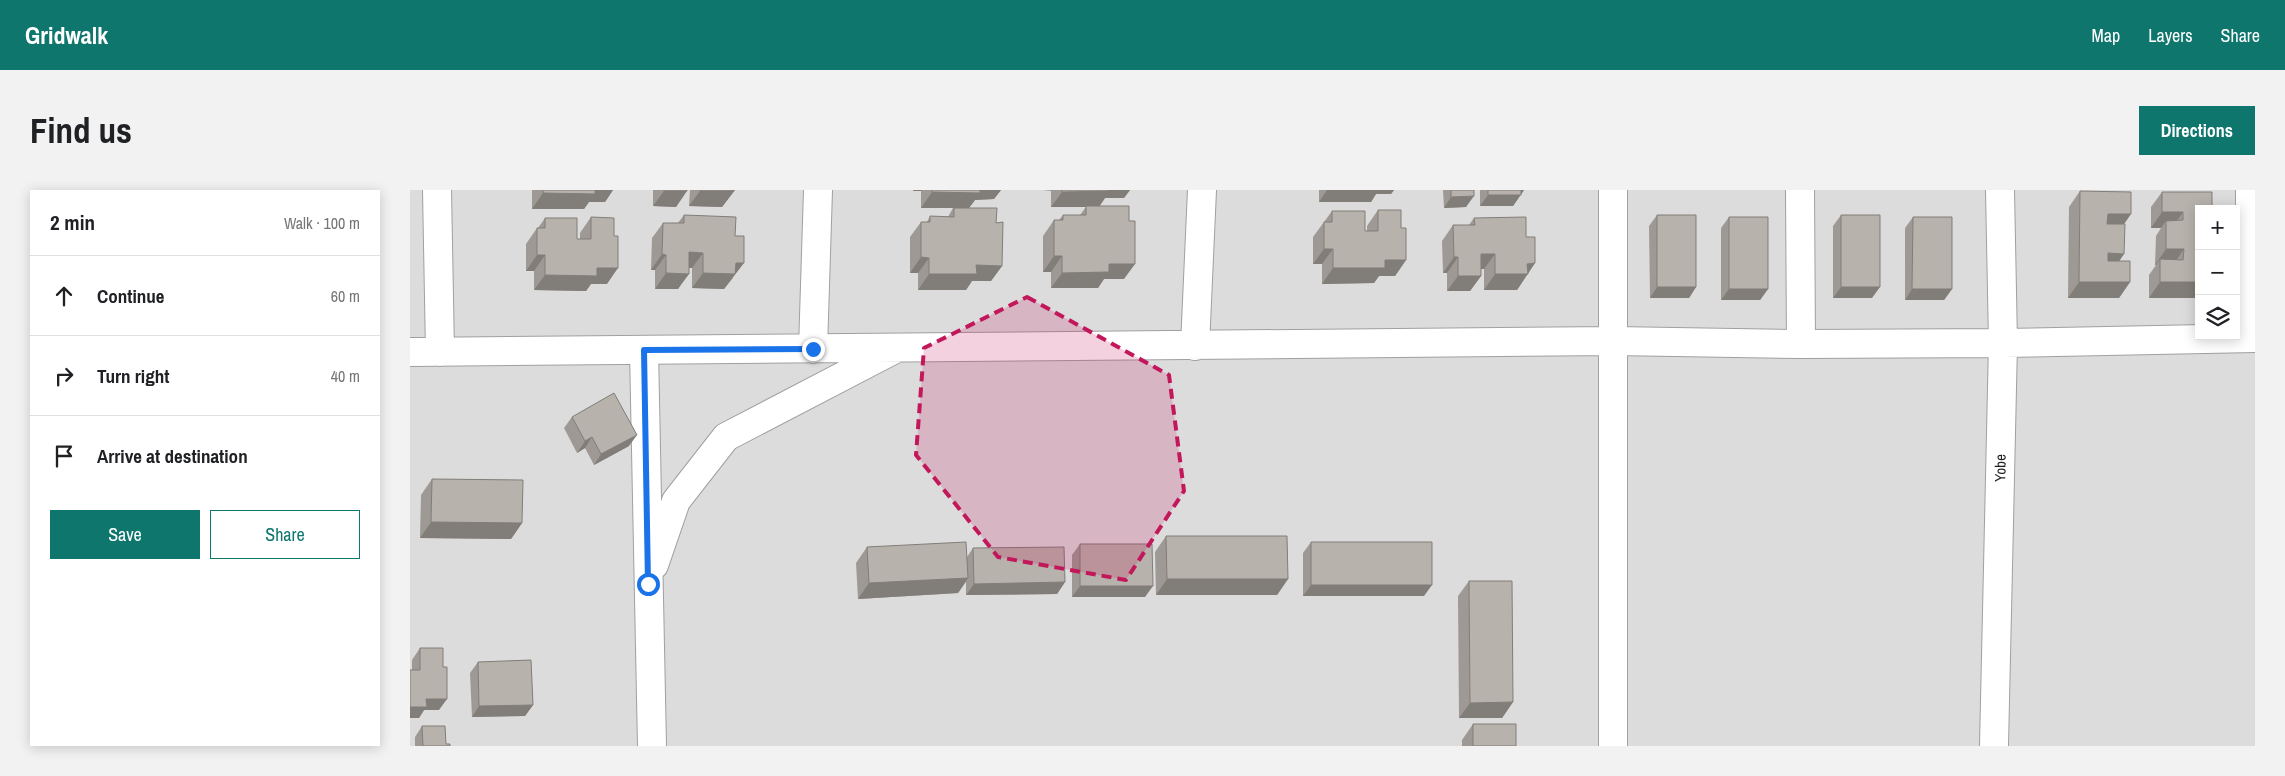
<!DOCTYPE html>
<html lang="en">
<head>
<meta charset="utf-8">
<style>
	body { margin:0; font-family:"Archivo Narrow",sans-serif; background:#f2f2f2; color:#202124 }
	.controls { position:absolute; right:15px; top:15px; display:grid; overflow:hidden; border-radius:0px; box-shadow:0 2px 12px #0003 }
	.controls button { width:45px; height:45px; display:grid; place-items:center; padding:0; border:0; border-bottom:1px solid #e0e0e0; background:#fff; color:#202124; font:25px sans-serif }
	.stop { position:absolute; width:15px; height:15px; margin:-11px; border:4px solid #1a73e8; border-radius:50%; background:#fff }
	.stop.end { background:#1a73e8; border-color:#fff; box-shadow:0 1px 5px #0008 }
	.list { margin:0; padding:0; list-style:none }
	h2 { display:flex; justify-content:space-between; align-items:center; height:65px; margin:0; padding:0 20px; font-size:21px }
	h2 small { font-size:16px; font-weight:400; color:#757577 }
	.list li { display:grid; grid-template-columns:32px 1fr auto; gap:15px; align-items:center; box-sizing:border-box; height:80px; padding:0 20px; border-top:1px solid #e0e0e0 }
	.list b { display:block; font-size:19px; white-space:nowrap }
	.list em { font-size:16px; font-style:normal; color:#757577 }
	.actions { display:flex; gap:10px; padding:15px 20px }
	.actions a { flex:1; padding:11px 0; border:1px solid #0f766e; border-radius:0px; text-align:center; font-size:18px; color:#0f766e }
	.actions .main { background:#0f766e; color:#fff }
	.icon { flex:none; width:28px; height:28px; fill:none; stroke:currentColor; stroke-width:2; stroke-linecap:round; stroke-linejoin:round }
	.map { position:relative; flex:none; width:1845px; height:556px; overflow:hidden; border-radius:0px }
	header { display:flex; align-items:center; gap:30px; box-sizing:border-box; height:70px; padding:0 25px; background:#0f766e; color:#fff }
	header strong { font-size:24px }
	nav { display:flex; gap:28px; margin-inline-start:auto; font-size:18px }
	.intro { display:flex; align-items:center; justify-content:space-between; box-sizing:border-box; height:120px; padding:0 30px }
	h1 { margin:0; font-size:35px }
	.button { padding:12px 22px; border-radius:0px; background:#0f766e; color:#fff; font-size:18px; font-weight:700 }
	main { display:flex; gap:30px; padding:0 30px }
	aside { flex:1; background:#fff; border-radius:0px; box-shadow:0 2px 12px #0003 }
	.map>svg:first-child { display:block }
</style>
</head>
<body>
<header>
<strong>Gridwalk</strong>
<nav><a>Map</a><a>Layers</a><a>Share</a></nav>
</header>
<div class="intro"><h1>Find us</h1><a class="button">Directions</a></div>
<main>
<aside>
<h2>2 min<small>Walk · 100 m</small></h2>
<ul class="list">
<li><svg class="icon" aria-label="ahead" viewBox="0 0 24 24"><path d="M12 20V5M6 11l6-6 6 6"/></svg><div><b>Continue</b></div><em>60 m</em></li>
<li><svg class="icon" aria-label="right" viewBox="0 0 24 24"><path d="M7 20v-9h11M14 6l5 5-5 5"/></svg><div><b>Turn right</b></div><em>40 m</em></li>
<li><svg class="icon" aria-label="arrive" viewBox="0 0 24 24"><path d="M6 21V4h12l-3 4 3 4H6"/></svg><div><b>Arrive at destination</b></div></li>
</ul>
<div class="actions"><a class="main">Save</a><a>Share</a></div>
</aside>
<div class="map">
<svg width="1845" height="556" viewBox="0 0 1845 556">
	<rect width="100%" height="100%" fill="#efece6"/>
	<!-- residential -->
	<path fill="#dddcdc" fill-rule="evenodd" d="M0,0H1845V556H0ZM1789,19H1826V146H1789Z"/>
	<g fill="none" stroke-linecap="round" stroke-linejoin="round">
		<!-- minor casing -->
		<g stroke="#a0a0a0" stroke-width="30">
			<path id="minor" d="M27,0L30,162
				M1203,0V556
				M1390,0L1391,154
				M1840,0V148
				M785,156L792,0
				M403,159L408,0
				M234,160L242,556
				M0,162L1204,151L1391,154L1593,153L1845,148
				M244,375L266,311L316,247L483,160
				M1584,556L1593,153L1590,0"/>
		</g>
		<!-- minor -->
		<use href="#minor" stroke="#fff" stroke-width="28"/>
	</g>
	<!-- wall -->
	<path fill="#9e9994" d="M122,0H203L195,12H179L174,19H122Z
		M243,0H277L266,17L243,16Z
		M280,0H325L312,17L279,16Z
		M503,0H591L584,9L565,10L559,18L586,33L592,76L581,91H562L556,100H508V83H500V47L511,32H517L520,26L538,27L543,18H511V1H503Z
		M633,0H720L714,8H695L689,16L714,89H694L688,98H641V82H633V46L644,30H649L653,25H670L676,17H641V1Z
		M909,0H984L981,4H966L961,12H909Z
		M1033,0H1064L1056,17L1034,18Z
		M1070,0H1114L1103,16H1070Z
		M1670,1L1714,34L1709,71L1720,92L1709,108H1658L1659,17Z
		M1752,2L1789,19V108H1739V85L1746,75H1745L1746,46L1751,38H1741V17Z
		M968,20L991,38L996,70L985,86H969L964,93L912,94V74H903V47L922,21L955,41H957V36Z
		M274,25L323,89H322L314,99L282,98V78H279L268,99H245V80H241L242,48L253,33H268Z
		M1247,25L1286,97L1279,108H1240L1239,36Z
		M1431,25L1462,108H1423V36Z
		M181,27L197,94H181L176,101L124,100V81H116V54L127,38H128L135,28L167,49H170V43Z
		M1319,27L1358,99L1350,110H1311V38Z
		M1503,27L1542,99L1534,110H1495V38Z
		M1064,28L1116,47L1125,73L1107,100H1074V79H1071V86L1060,101H1037V83H1033L1032,51L1043,35H1059Z
		M162,227L219,256L184,275L175,258L167,263L154,238Z
		M22,289L112,333L101,349L10,348L11,305Z
		M756,346L878,389L867,405H746L745,362Z
		M901,352L1014,406H893V363Z
		M670,354L735,407H662V365Z
		M457,357L557,367L563,358L655,392L647,404L556,405V392L548,403L448,409L446,373Z
		M1059,391L1103,512L1092,528H1049L1048,406Z
		M10,458L29,520H14L9,528H0V480H2V470Z
		M68,472L123,515L115,526L62,527L60,483Z
		M1063,534L1106,556H1052V550Z
		M12,536L36,554L40,556H5V547Z"/>
	<!-- shaded-wall -->
	<path fill="#817d78" d="M182,0H203L195,12H179L174,19H122L133,3Z
		M325,0L312,17L279,16L290,1Z
		M504,0H512L511,1H503Z
		M565,0H591L584,9L565,10L559,18H511L522,2Z
		M694,0H720L714,8H695L689,17H641L652,2Z
		M917,0H984L981,4H966L961,12H909Z
		M1106,0H1114L1103,16H1070L1078,5Z
		M254,1H277L266,17L243,16Z
		M1064,6L1056,17L1034,18L1041,7Z
		M1752,22H1773L1762,38L1756,31L1751,38H1741Z
		M1698,24H1721L1710,40H1687Z
		M914,59H923L912,74H903Z
		M1756,59H1774L1763,75L1750,69L1746,75H1745Z
		M279,62L293,63L282,78H268Z
		M1698,63L1714,64L1704,79H1687Z
		M252,64L256,65L245,80H241Z
		M1071,64H1085L1074,79H1060Z
		M127,65H135L124,81H116Z
		M644,66H652L641,82H633Z
		M511,67L519,68L508,83H500Z
		M1044,67H1048L1037,83H1033Z
		M975,70H996L985,86H969L964,93L912,94L923,78Z
		M326,73H334L314,99L282,98L293,83Z
		M1125,73L1107,100H1074L1085,84L1117,74Z
		M699,74H725L714,89H694L688,98H641L652,83Z
		M566,75L592,76L581,91H562L556,100H508L519,84Z
		M187,78H208L197,94H181L176,101L124,100L135,85Z
		M256,83L279,84L268,99H245Z
		M1048,86H1071L1060,101H1037Z
		M1669,92H1720L1709,108H1658Z
		M1750,92H1789V108H1739Z
		M1247,97H1286L1279,108H1240Z
		M1431,97H1470L1462,108H1423Z
		M1319,99H1358L1350,110H1311Z
		M1502,99H1542L1534,110H1495Z
		M227,245L219,256L184,275L191,264Z
		M182,247L175,258L167,263L175,251Z
		M21,332L112,333L101,349L10,348Z
		M558,388L548,403L448,409L459,393Z
		M757,389H878L867,405H746Z
		M655,392L647,404L556,405L564,394Z
		M901,395H1022L1014,406H893Z
		M670,396H743L735,407H662Z
		M16,509H37L29,520H14L9,528H0V517Z
		M1103,512L1092,528H1049L1060,513Z
		M123,515L115,526L62,527L69,516Z"/>
	<!-- building -->
	<path fill="#b8b2ac" stroke="#817d78" d="M133,0H185V4L133,3Z
		M254,0H277V1H254Z
		M290,0H323V1H290Z
		M522,0H570V3L522,2Z
		M652,0H699V1L652,2Z
		M1041,0H1064V6L1041,7Z
		M1078,0H1111V5H1078Z
		M1670,1L1721,2V24H1698L1697,34H1715L1714,64L1698,63V71H1720V92H1669Z
		M1752,2H1802V19H1789V92H1750V69L1773,70L1774,59H1756V31L1773,30V22H1752Z
		M676,16H719V31H725V74H699V82L652,83V66H644V30H653V25H676Z
		M544,18H587L586,33L593,32L592,76L566,75L567,84H519V68L511,67V32H520V26L544,27Z
		M968,20H991V38H996V70H975V78H923V59H914V32H922V21H955V41H968Z
		M274,25L326,27L325,46H334V73H326L325,84L293,83V63L279,62V84L256,83V65L252,64L253,33H274Z
		M1247,25H1286V97H1247Z
		M1431,25H1470V97H1431Z
		M181,27L204,28V46H208V78H187V86L135,85V65H127V38H135V28H167V49H181Z
		M1116,27V47H1125V73L1117,74L1118,84H1085V64H1071V86H1048V67H1044L1043,35H1065L1064,28Z
		M1319,27H1358V99H1319Z
		M1503,27H1542V99H1502Z
		M204,203L227,245L191,264L182,247L175,251L162,227Z
		M22,289L113,290L112,333L21,332Z
		M756,346H877L878,389H757Z
		M556,352L558,388L459,393L457,357Z
		M901,352H1022V395H901Z
		M670,354H742L743,396H670Z
		M654,357L655,392L564,394L563,358Z
		M1059,391H1102L1103,512L1060,513Z
		M10,458H33V477H37V509H16L17,517H0V480H10Z
		M121,470L123,515L69,516L68,472Z
		M1063,534H1106V556H1063Z
		M12,536H35L36,554H40V556H13Z"/>
	<g fill="none" stroke-linecap="round" stroke-linejoin="round">
		<!-- route -->
		<path stroke="#1a73e8" stroke-width="6" d="M238,394L234,160L403,159"/>
	</g>
	<!-- marked area -->
	<path fill="#c2185b" fill-opacity="0.2" stroke="#c2185b" stroke-width="4" stroke-dasharray="10 6" stroke-linejoin="round" d="M617,107L759,185L774,301L716,390L588,367L506,265L514,158Z"/>
	<g text-anchor="middle" dominant-baseline="central" stroke-width="4.5" stroke-linejoin="round" paint-order="stroke">
		<!-- street labels -->
		<g font-size="15" fill="#1f1f1f" stroke="#fff">
			<text transform="translate(1590 278) rotate(-89)">Yobe</text>
		</g>
	</g>
</svg>
<div class="controls">
<button>+</button>
<button>−</button>
<button><svg class="icon" aria-label="layers" viewBox="0 0 24 24"><path d="M12 4l9 5-9 5-9-5zM3 14l9 5 9-5"/></svg></button>
</div>
<div class="stop" style="left:238px;top:394px"></div>
<div class="stop end" style="left:403px;top:159px"></div>
</div>
</main>
</body>
</html>
